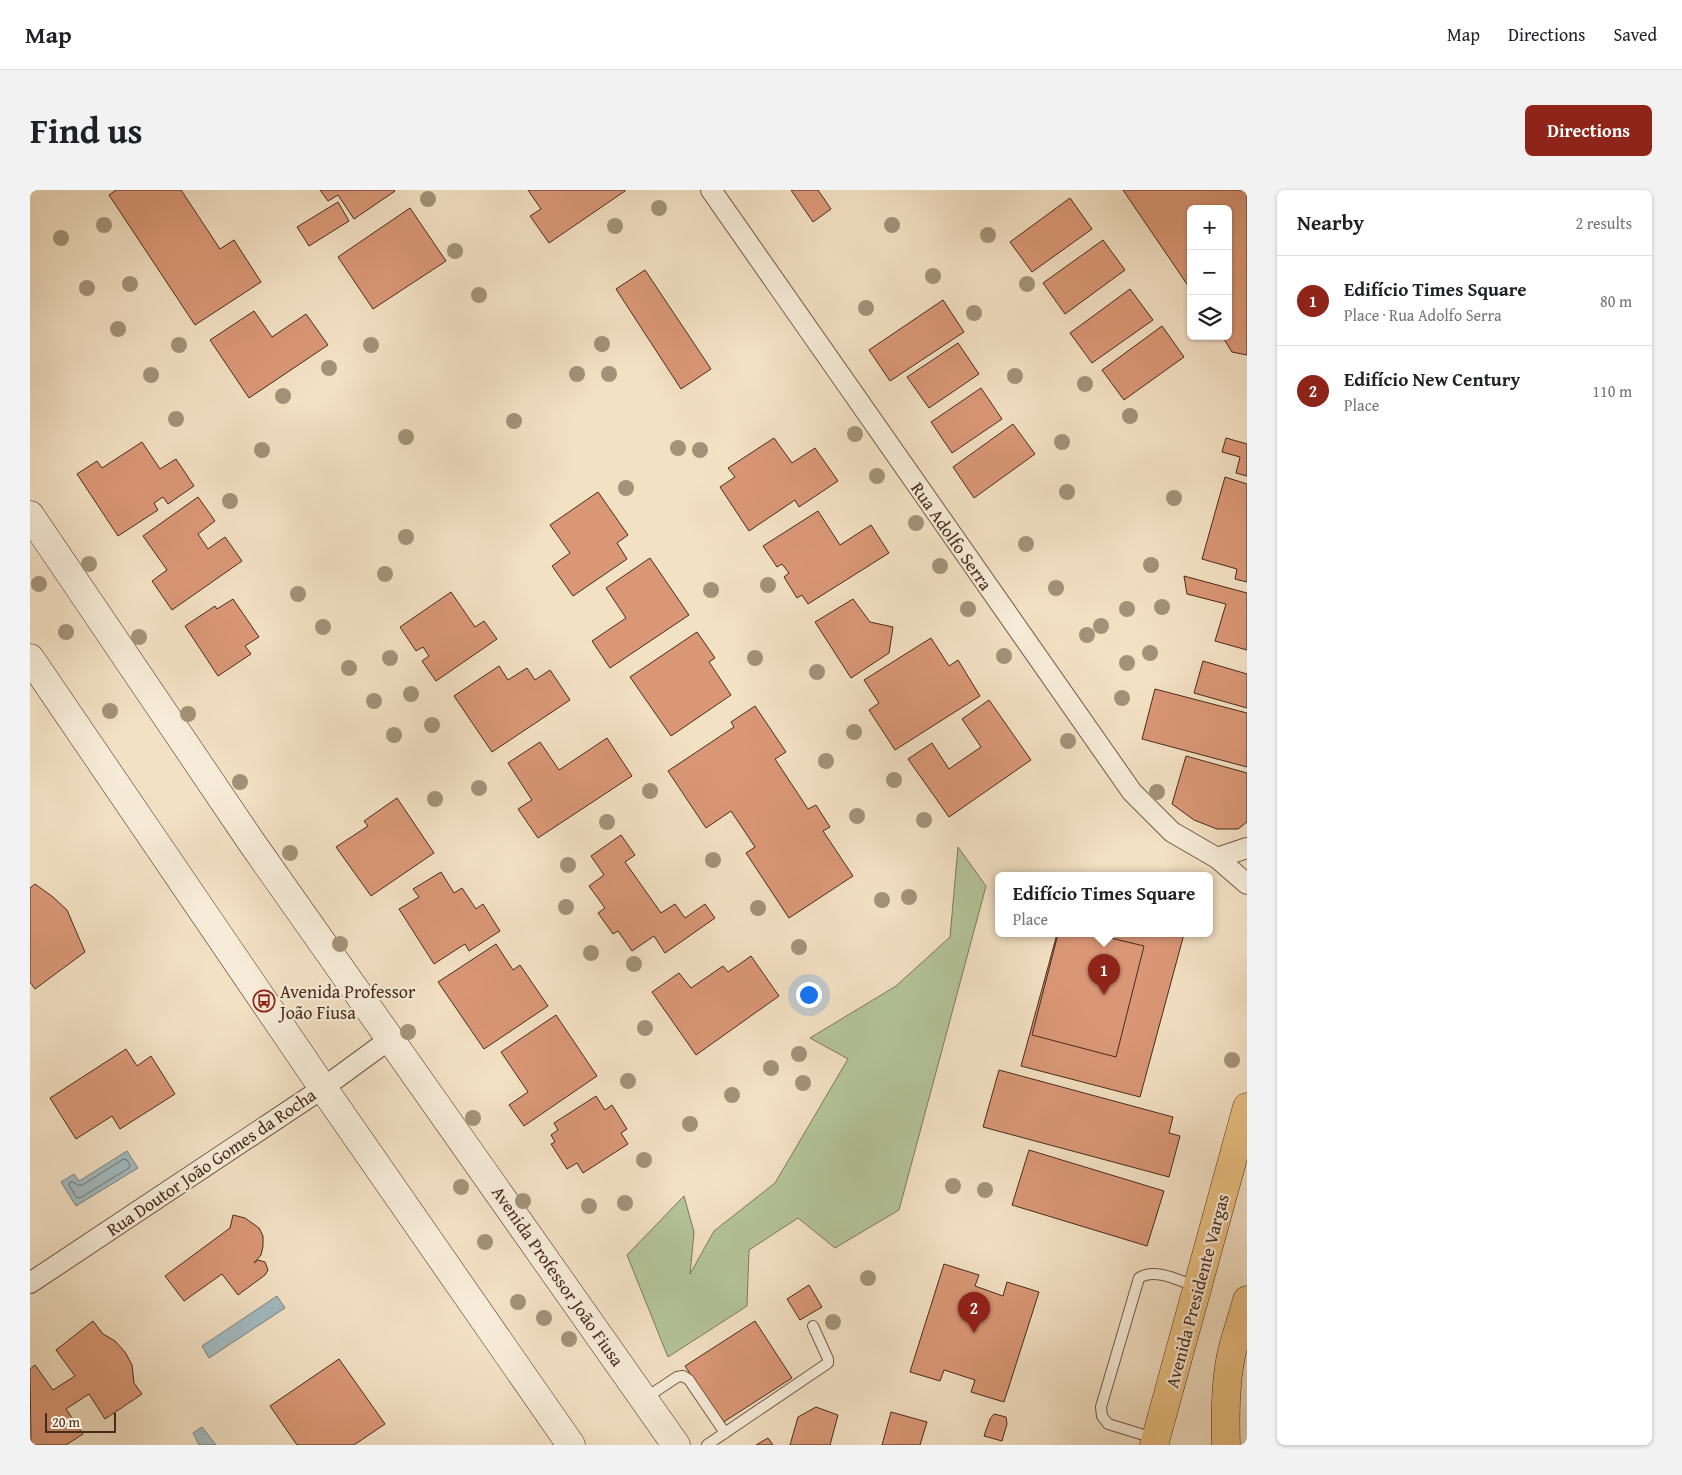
<!DOCTYPE html>
<html lang="en">
<head>
<meta charset="utf-8">
<style>
	body { margin:0; font-family:"Gentium Book Plus",serif; background:#f2f2f2; color:#202124 }
	.controls { position:absolute; right:15px; top:15px; display:grid; overflow:hidden; border-radius:8px; box-shadow:0 1px 4px #0004 }
	.controls button { width:45px; height:45px; display:grid; place-items:center; padding:0; border:0; border-bottom:1px solid #e0e0e0; background:#fff; color:#202124; font:25px sans-serif }
	.scale { position:absolute; left:15px; bottom:12px; width:71px; box-sizing:border-box; padding-left:5px; border:2px solid #472b1b; border-top:0; font-size:14px; line-height:18px; white-space:nowrap; color:#472b1b; -webkit-text-stroke:4px #f7ecd9; paint-order:stroke }
	.you { position:absolute; left:778px; top:804px; width:18px; height:18px; margin:-12px; border:4px solid #fff; border-radius:50%; background:#1a73e8; box-shadow:0 0 0 8px #1a73e833 }
	.badge { display:grid; place-items:center; width:32px; height:32px; border-radius:50%; background:#8f2418; color:#fff; font-size:16px; font-weight:700 }
	.pin { position:absolute; translate:-50% -41px; filter:drop-shadow(0 1px 2px #0008) }
	.pin::after { content:''; position:absolute; top:26px; width:18px; height:15px; background:inherit; clip-path:polygon(0 0,100% 0,50% 100%) }
	.popup { position:absolute; left:965px; top:682px; width:218px; height:65px; box-sizing:border-box; display:grid; place-content:center; border-radius:8px; background:#fff; filter:drop-shadow(0 1px 4px #0005); font-size:16px; white-space:nowrap; color:#757577 }
	.popup b { font-size:19px; color:#202124 }
	.popup::after { content:''; position:absolute; left:50%; top:100%; margin-left:-10px; border:10px solid transparent; border-top-color:#fff }
	.list { margin:0; padding:0; list-style:none }
	h2 { display:flex; justify-content:space-between; align-items:center; height:65px; margin:0; padding:0 20px; font-size:21px }
	h2 small { font-size:16px; font-weight:400; color:#757577 }
	.list li { display:grid; grid-template-columns:32px 1fr auto; gap:15px; align-items:center; box-sizing:border-box; height:90px; padding:0 20px; border-top:1px solid #e0e0e0 }
	.list b { display:block; font-size:19px; white-space:nowrap }
	.list p { margin:0; font-size:16px; white-space:nowrap; color:#757577 }
	.list em { font-size:16px; font-style:normal; color:#757577 }
	.icon { flex:none; width:28px; height:28px; fill:none; stroke:currentColor; stroke-width:2; stroke-linecap:round; stroke-linejoin:round }
	.map { position:relative; flex:none; width:1217px; height:1255px; overflow:hidden; border-radius:8px }
	header { display:flex; align-items:center; gap:30px; box-sizing:border-box; height:70px; padding:0 25px; background:#fff; border-bottom:1px solid #e0e0e0 }
	header strong { font-size:24px }
	nav { display:flex; gap:28px; margin-inline-start:auto; font-size:18px }
	.intro { display:flex; align-items:center; justify-content:space-between; box-sizing:border-box; height:120px; padding:0 30px }
	h1 { margin:0; font-size:35px }
	.button { padding:12px 22px; border-radius:8px; background:#8f2418; color:#fff; font-size:18px; font-weight:700 }
	main { display:flex; gap:30px; padding:0 30px }
	aside { flex:1; background:#fff; border-radius:8px; box-shadow:0 1px 4px #0004 }
	.map>svg:first-child { display:block }
</style>
</head>
<body>
<header>
<strong>Map</strong>
<nav><a>Map</a><a>Directions</a><a>Saved</a></nav>
</header>
<div class="intro"><h1>Find us</h1><a class="button">Directions</a></div>
<main>
<div class="map">
<svg width="1217" height="1255" viewBox="0 0 1217 1255">
	<rect width="100%" height="100%" fill="#f3e1c4"/>
	<filter id="stains"><feTurbulence type="fractalNoise" baseFrequency=".004" numOctaves="4"/><feColorMatrix values="0 0 0 0 .2 0 0 0 0 .09 0 0 0 0 .02 0 0 0 .5 -.17"/></filter>
	<radialGradient id="worn" r=".72"><stop offset=".6" stop-color="#630" stop-opacity="0"/><stop offset="1" stop-color="#630" stop-opacity=".3"/></radialGradient>
	<!-- green -->
	<path fill="#b4c499" stroke="#7e785a" d="M928,657L956,696L869,1020L805,1058L768,1028L719,1060L717,1116L638,1167L597,1065L654,1006L664,1042L660,1084L684,1041L745,993L818,869L780,848L866,796L920,747Z"/>
	<!-- water -->
	<path fill="#a1bac0" stroke="#7d817e" d="M97,961L108,978L46,1016L31,992L44,984L49,991Z
		M247,1106L255,1118L179,1168L172,1156Z
		M172,1237L186,1255H169L163,1243Z"/>
	<g fill="none" stroke-linecap="round" stroke-linejoin="round">
		<!-- shore -->
		<path stroke="#74726e" stroke-width="1" d="M94,969L97,970L100,975L99,978L50,1008L46,1007L39,995L40,992H43L48,995H52Z"/>
	</g>
	<!-- building -->
	<path fill="#da9776" stroke="#472b1b" d="M86,0H151L190,59L204,50L231,92L165,135L79,5Z
		M290,0H364L365,1L324,29L308,5L298,11Z
		M498,0H595V1L519,53L500,26L511,19Z
		M761,0H788L801,19L783,32Z
		M1093,0H1217V165L1202,162L1192,146H1198V19H1161V100Z
		M1040,8L1062,39L1002,82L980,52Z
		M308,12L319,31L279,56L267,37Z
		M380,18L416,71L343,119L308,67Z
		M1073,50L1095,80L1035,124L1013,93Z
		M615,80L681,179L651,199L586,99Z
		M1100,99L1123,130L1062,173L1040,143Z
		M913,110L934,142L860,191L839,160Z
		M224,121L242,147L276,124L298,155L219,208L180,150Z
		M1132,136L1154,167L1094,210L1072,180Z
		M928,153L949,184L899,218L877,187Z
		M951,198L972,229L922,263L901,232Z
		M983,234L1005,264L944,308L923,277Z
		M744,248L762,273L785,258L808,291L769,317L765,310L719,341L690,297L705,287L698,278Z
		M1196,248L1217,254V286L1206,283L1210,267L1192,262Z
		M112,252L130,279L146,269L164,296L138,314L133,307L124,313L128,320L88,346L47,284L67,271L72,278Z
		M1195,287L1217,294V392L1205,389L1207,379L1172,369Z
		M568,302L598,345L587,353L597,369L543,406L522,376L540,363L520,335Z
		M168,307L185,331L168,344L178,359L195,347L212,371L142,420L122,391L137,380L113,346Z
		M788,321L810,355L841,335L859,363L778,414L772,405L767,408L754,387L759,383L752,374L747,377L733,356Z
		M620,368L659,425L580,478L562,451L596,428L576,398Z
		M1154,386L1217,403V460L1185,451L1196,414L1157,404Z
		M421,402L445,437L454,431L467,449L406,491L392,471L399,466L393,457L386,461L370,437Z
		M203,409L229,447L215,456L221,464L188,486L155,436L185,416L187,419Z
		M823,409L840,432L863,437L859,463L821,488L785,432Z
		M667,442L685,468L679,472L701,505L641,546L600,487Z
		M901,448L919,476L928,470L950,506L865,560L839,520L849,513L834,490Z
		M1173,471L1217,484V518L1164,503Z
		M469,476L478,490L497,478L505,490L520,480L540,510L462,562L424,506Z
		M1125,499L1217,523V577L1112,549Z
		M959,510L1001,570L919,627L878,569L902,553L919,579L951,557L932,529Z
		M725,516L756,562L745,569L778,619L786,615L800,637L793,641L823,686L759,728L716,663L725,657L701,621L676,638L638,581L704,537L701,532Z
		M577,548L602,586L508,648L488,619L502,610L478,573L510,552L529,580Z
		M1156,566L1217,583V632L1208,639H1187L1164,630L1142,614Z
		M367,608L404,663L341,706L306,657L338,636L334,631Z
		M591,645L605,665L595,672L631,723L645,714L655,728L675,714L685,728L635,763L624,746L602,761L588,741L583,744L568,723L575,718L559,696L574,685L561,666Z
		M411,682L424,703L432,698L446,719L453,714L470,741L439,761L435,754L404,774L369,719L389,707L383,699Z
		M5,694L23,707L37,720L55,762L5,799L0,792V698Z
		M1027,744H1154L1110,907L991,876Z
		M1028,744H1064L1114,756L1086,867L1002,845Z
		M466,754L483,780L490,775L518,816L454,859L408,792Z
		M721,766L749,806L666,865L622,802L649,783L661,798L693,776L698,782Z
		M526,825L567,886L494,936L479,915L498,902L471,862Z
		M96,859L107,876L121,866L145,904L90,939L82,926L46,949L20,908Z
		M969,880L1143,927L1139,943L1150,946L1139,987L953,937Z
		M566,906L575,920L582,915L597,939L591,943L598,954L553,983L547,973L537,979L521,954L525,952L521,945L528,940L524,933Z
		M999,960L1134,1001L1117,1056L982,1015Z
		M203,1025L215,1028L229,1038L233,1046V1056L231,1065L224,1073L228,1070L235,1072L238,1080L235,1085L208,1105L192,1084L154,1111L135,1086L200,1038Z
		M914,1074L949,1085L945,1096L973,1106L977,1092L1009,1102L974,1212L941,1202L945,1190L914,1180L910,1191L880,1182Z
		M779,1095L792,1117L770,1130L757,1109Z
		M63,1131L73,1144L85,1151L95,1162L102,1175L104,1193L112,1204L75,1229L59,1204L36,1219L53,1244L36,1255H1L0,1179L5,1175L23,1200L45,1186L26,1160Z
		M725,1131L762,1188L692,1233L655,1176Z
		M309,1169L355,1234L324,1255H267L240,1216Z
		M786,1217L808,1225L800,1255H760L768,1227Z
		M861,1222L897,1232L890,1255H852Z
		M964,1224L976,1227L977,1234L972,1251L954,1246L960,1229Z
		M738,1248L743,1255H726Z"/>
	<g fill="none" stroke-linecap="round" stroke-linejoin="round">
		<!-- lane casing -->
		<g stroke="#725845" stroke-width="12">
			<path id="lane" d="M614,1209L647,1187L653,1186L659,1190L695,1243
				M1124,1248L1078,1234L1072,1226L1071,1217L1109,1088C1125,1077 1150,1091 1167,1097
				M677,1255L798,1173V1169L783,1136"/>
		</g>
		<!-- street casing -->
		<g stroke="#725845" stroke-width="22">
			<path id="street" d="M681,0L1102,602L1142,642L1187,668L1217,694
				M1187,668L1217,658
				M0,1093L293,898L360,849"/>
		</g>
		<!-- secondary casing -->
		<g stroke="#472b1b" stroke-width="29">
			<path id="secondary" d="M0,325L222,653L646,1255
				M0,468L293,898L541,1255"/>
		</g>
		<!-- primary casing -->
		<g stroke="#472b1b" stroke-width="29">
			<path id="primary" d="M1124,1255L1217,917
				M1196,1255C1195,1225 1195,1195 1201,1166C1205,1147 1212,1129 1217,1110"/>
		</g>
		<!-- lane -->
		<use href="#lane" stroke="#f7ecd9" stroke-width="10"/>
		<!-- street -->
		<use href="#street" stroke="#f7ecd9" stroke-width="20"/>
		<!-- secondary -->
		<use href="#secondary" stroke="#f7ecd9" stroke-width="28"/>
		<!-- primary -->
		<use href="#primary" stroke="#eac082" stroke-width="28"/>
	</g>
	<!-- trees -->
	<g fill="#a39278">
		<circle cx="398" cy="9" r="8"/>
		<circle cx="629" cy="18" r="8"/>
		<circle cx="74" cy="35" r="8"/>
		<circle cx="862" cy="35" r="8"/>
		<circle cx="585" cy="36" r="8"/>
		<circle cx="958" cy="45" r="8"/>
		<circle cx="31" cy="48" r="8"/>
		<circle cx="425" cy="61" r="8"/>
		<circle cx="903" cy="86" r="8"/>
		<circle cx="100" cy="94" r="8"/>
		<circle cx="997" cy="94" r="8"/>
		<circle cx="57" cy="98" r="8"/>
		<circle cx="449" cy="105" r="8"/>
		<circle cx="836" cy="118" r="8"/>
		<circle cx="944" cy="123" r="8"/>
		<circle cx="88" cy="139" r="8"/>
		<circle cx="572" cy="154" r="8"/>
		<circle cx="149" cy="155" r="8"/>
		<circle cx="341" cy="155" r="8"/>
		<circle cx="299" cy="178" r="8"/>
		<circle cx="547" cy="184" r="8"/>
		<circle cx="579" cy="184" r="8"/>
		<circle cx="121" cy="185" r="8"/>
		<circle cx="985" cy="186" r="8"/>
		<circle cx="1055" cy="194" r="8"/>
		<circle cx="253" cy="206" r="8"/>
		<circle cx="1100" cy="226" r="8"/>
		<circle cx="146" cy="229" r="8"/>
		<circle cx="484" cy="231" r="8"/>
		<circle cx="825" cy="244" r="8"/>
		<circle cx="376" cy="247" r="8"/>
		<circle cx="1032" cy="252" r="8"/>
		<circle cx="648" cy="258" r="8"/>
		<circle cx="232" cy="260" r="8"/>
		<circle cx="670" cy="260" r="8"/>
		<circle cx="847" cy="286" r="8"/>
		<circle cx="596" cy="298" r="8"/>
		<circle cx="1037" cy="302" r="8"/>
		<circle cx="1144" cy="308" r="8"/>
		<circle cx="200" cy="311" r="8"/>
		<circle cx="886" cy="333" r="8"/>
		<circle cx="376" cy="347" r="8"/>
		<circle cx="996" cy="354" r="8"/>
		<circle cx="59" cy="374" r="8"/>
		<circle cx="1121" cy="375" r="8"/>
		<circle cx="910" cy="376" r="8"/>
		<circle cx="355" cy="384" r="8"/>
		<circle cx="9" cy="394" r="8"/>
		<circle cx="738" cy="395" r="8"/>
		<circle cx="1026" cy="398" r="8"/>
		<circle cx="681" cy="400" r="8"/>
		<circle cx="268" cy="404" r="8"/>
		<circle cx="1132" cy="417" r="8"/>
		<circle cx="938" cy="419" r="8"/>
		<circle cx="1097" cy="419" r="8"/>
		<circle cx="1071" cy="436" r="8"/>
		<circle cx="293" cy="437" r="8"/>
		<circle cx="36" cy="442" r="8"/>
		<circle cx="1057" cy="445" r="8"/>
		<circle cx="109" cy="447" r="8"/>
		<circle cx="1120" cy="463" r="8"/>
		<circle cx="974" cy="466" r="8"/>
		<circle cx="360" cy="468" r="8"/>
		<circle cx="725" cy="468" r="8"/>
		<circle cx="1097" cy="473" r="8"/>
		<circle cx="319" cy="478" r="8"/>
		<circle cx="787" cy="482" r="8"/>
		<circle cx="381" cy="504" r="8"/>
		<circle cx="1092" cy="508" r="8"/>
		<circle cx="344" cy="511" r="8"/>
		<circle cx="80" cy="521" r="8"/>
		<circle cx="158" cy="524" r="8"/>
		<circle cx="402" cy="535" r="8"/>
		<circle cx="824" cy="542" r="8"/>
		<circle cx="364" cy="545" r="8"/>
		<circle cx="1038" cy="551" r="8"/>
		<circle cx="796" cy="571" r="8"/>
		<circle cx="864" cy="590" r="8"/>
		<circle cx="210" cy="592" r="8"/>
		<circle cx="449" cy="598" r="8"/>
		<circle cx="620" cy="601" r="8"/>
		<circle cx="1127" cy="602" r="8"/>
		<circle cx="405" cy="609" r="8"/>
		<circle cx="827" cy="626" r="8"/>
		<circle cx="894" cy="630" r="8"/>
		<circle cx="577" cy="632" r="8"/>
		<circle cx="260" cy="663" r="8"/>
		<circle cx="683" cy="670" r="8"/>
		<circle cx="538" cy="675" r="8"/>
		<circle cx="879" cy="707" r="8"/>
		<circle cx="852" cy="710" r="8"/>
		<circle cx="536" cy="717" r="8"/>
		<circle cx="728" cy="718" r="8"/>
		<circle cx="310" cy="754" r="8"/>
		<circle cx="769" cy="757" r="8"/>
		<circle cx="561" cy="763" r="8"/>
		<circle cx="604" cy="774" r="8"/>
		<circle cx="615" cy="838" r="8"/>
		<circle cx="378" cy="842" r="8"/>
		<circle cx="769" cy="864" r="8"/>
		<circle cx="1202" cy="870" r="8"/>
		<circle cx="741" cy="878" r="8"/>
		<circle cx="598" cy="891" r="8"/>
		<circle cx="773" cy="893" r="8"/>
		<circle cx="702" cy="905" r="8"/>
		<circle cx="443" cy="928" r="8"/>
		<circle cx="660" cy="934" r="8"/>
		<circle cx="614" cy="970" r="8"/>
		<circle cx="923" cy="996" r="8"/>
		<circle cx="431" cy="997" r="8"/>
		<circle cx="955" cy="1000" r="8"/>
		<circle cx="493" cy="1011" r="8"/>
		<circle cx="595" cy="1013" r="8"/>
		<circle cx="559" cy="1016" r="8"/>
		<circle cx="455" cy="1052" r="8"/>
		<circle cx="838" cy="1088" r="8"/>
		<circle cx="488" cy="1112" r="8"/>
		<circle cx="514" cy="1128" r="8"/>
		<circle cx="803" cy="1132" r="8"/>
		<circle cx="539" cy="1149" r="8"/>
	</g>
	<!-- icons -->
	<defs>
		<g id="bus-ring" transform="scale(1.125)"><circle r="9.5" fill="#f7ecd9" stroke="#8f2418" stroke-width="1.5"/><path d="M-5-6H5V4H4V6H2V4H-2V6H-4V4H-5ZM-3.5-4V0h7V-4ZM-3.5 1.2v1.5H-2V1.2ZM2 1.2v1.5H3.5V1.2Z" fill="#8f2418"/></g>
	</defs>
	<g fill-rule="evenodd">
		<use href="#bus-ring" x="234" y="811"/>
	</g>
	<g text-anchor="middle" dominant-baseline="central" stroke-width="4.5" stroke-linejoin="round" paint-order="stroke">
		<!-- street labels -->
		<g font-size="18" fill="#472b1b" stroke="#f7ecd9">
			<text transform="translate(922 346) rotate(55)">Rua Adolfo Serra</text>
			<text transform="translate(181 972) rotate(-34)">Rua Doutor João Gomes da Rocha</text>
			<text transform="translate(528 1086) rotate(55)">Avenida Professor João Fiusa</text>
			<text transform="translate(1167 1101) rotate(-75)">Avenida Presidente Vargas</text>
		</g>
		<!-- poi labels -->
		<g font-size="18" fill="#472b1b" stroke="#f7ecd9" text-anchor="start">
			<text x="250" y="801">Avenida Professor<tspan x="250" dy="21">João Fiusa</tspan></text>
		</g>
	</g>
	<rect width="100%" height="100%" filter="url(#stains)"/>
	<rect width="100%" height="100%" fill="url(#worn)"/>
</svg>
<div class="controls">
<button>+</button>
<button>−</button>
<button><svg class="icon" aria-label="layers" viewBox="0 0 24 24"><path d="M12 4l9 5-9 5-9-5zM3 14l9 5 9-5"/></svg></button>
</div>
<div class="scale">20 m</div>
<div class="you"></div>
<div class="pin badge" style="left:1074px;top:805px">1</div>
<div class="popup"><b>Edifício Times Square</b>Place</div>
<div class="pin badge" style="left:944px;top:1143px">2</div>
</div>
<aside>
<h2>Nearby<small>2 results</small></h2>
<ul class="list">
<li><span class="badge">1</span><div><b>Edifício Times Square</b><p>Place · Rua Adolfo Serra</p></div><em>80 m</em></li>
<li><span class="badge">2</span><div><b>Edifício New Century</b><p>Place</p></div><em>110 m</em></li>
</ul>
</aside>
</main>
</body>
</html>
